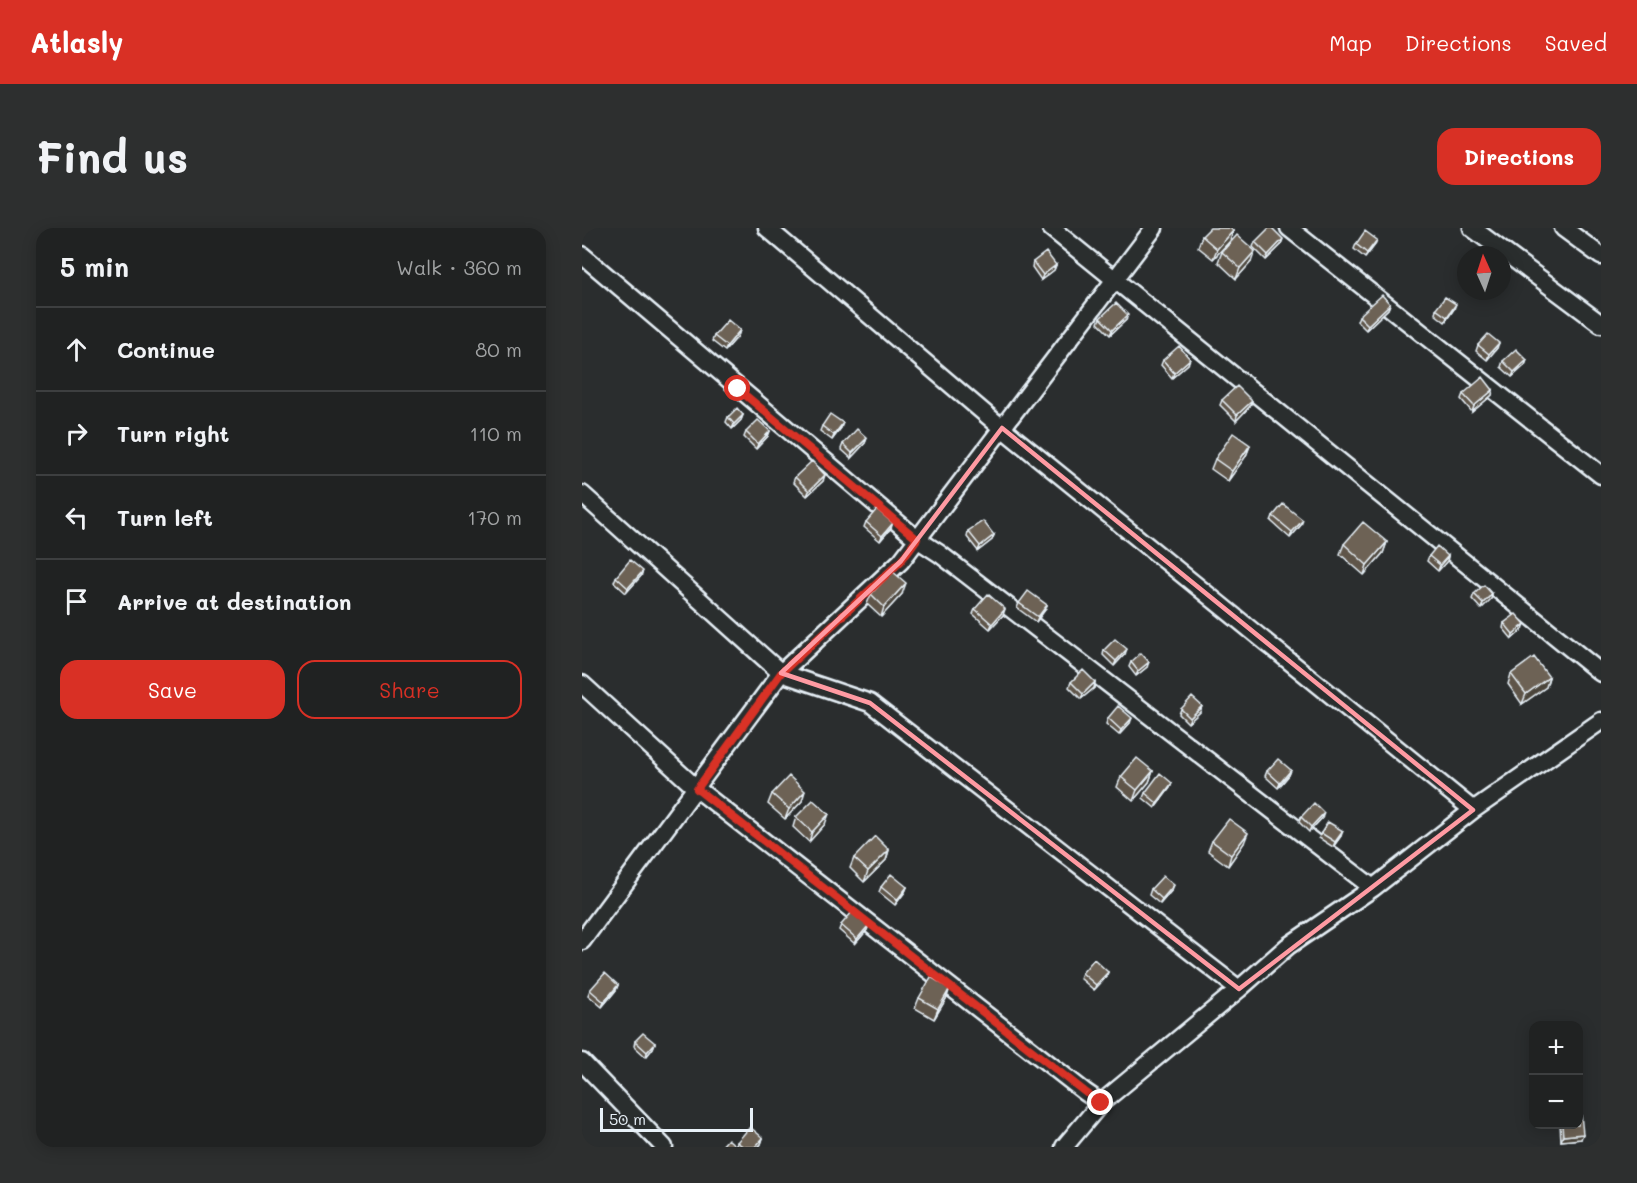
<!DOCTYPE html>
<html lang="en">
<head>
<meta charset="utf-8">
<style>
	body { margin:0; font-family:Mali,sans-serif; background:#2d2f2f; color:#f1f3f6 }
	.controls { position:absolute; right:18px; bottom:18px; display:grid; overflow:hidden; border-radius:12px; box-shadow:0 3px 15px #0003 }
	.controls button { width:54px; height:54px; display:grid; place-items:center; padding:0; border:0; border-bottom:2px solid #3d3f40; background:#202222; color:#f1f3f6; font:30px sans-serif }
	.compass { position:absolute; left:875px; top:18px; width:54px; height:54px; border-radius:50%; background:#202222; box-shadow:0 3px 15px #0003; rotate:357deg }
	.scale { position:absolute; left:18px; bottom:15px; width:153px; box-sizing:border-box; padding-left:6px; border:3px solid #e8f1f8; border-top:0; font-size:16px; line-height:21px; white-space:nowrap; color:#e8f1f8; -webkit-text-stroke:4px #2a2d2e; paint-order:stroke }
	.stop { position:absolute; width:18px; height:18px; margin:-14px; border:4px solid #d93025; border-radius:50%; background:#fff }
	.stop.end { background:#d93025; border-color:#fff; box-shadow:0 2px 6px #0008 }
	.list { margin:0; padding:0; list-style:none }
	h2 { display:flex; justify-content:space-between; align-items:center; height:78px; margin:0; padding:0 24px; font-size:26px }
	h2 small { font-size:20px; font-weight:400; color:#a2a4a5 }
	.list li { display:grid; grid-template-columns:39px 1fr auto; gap:18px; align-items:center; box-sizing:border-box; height:84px; padding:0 24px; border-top:2px solid #3d3f40 }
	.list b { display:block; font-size:22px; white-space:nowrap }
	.list em { font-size:20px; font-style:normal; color:#a2a4a5 }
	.actions { display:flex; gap:12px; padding:18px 24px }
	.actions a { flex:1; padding:14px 0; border:2px solid #d93025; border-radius:18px; text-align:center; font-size:21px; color:#d93025 }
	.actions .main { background:#d93025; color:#fff }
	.icon { flex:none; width:33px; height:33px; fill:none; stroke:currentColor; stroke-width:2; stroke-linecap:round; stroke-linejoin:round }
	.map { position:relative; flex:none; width:1019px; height:919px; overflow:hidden; border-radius:18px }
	header { display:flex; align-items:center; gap:36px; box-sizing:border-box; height:84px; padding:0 30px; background:#d93025; color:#fff }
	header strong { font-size:28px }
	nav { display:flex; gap:33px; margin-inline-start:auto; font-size:21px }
	.intro { display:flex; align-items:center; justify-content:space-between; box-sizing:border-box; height:144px; padding:0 36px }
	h1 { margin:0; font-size:42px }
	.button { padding:15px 27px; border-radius:18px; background:#d93025; color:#fff; font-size:21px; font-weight:700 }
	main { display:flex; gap:36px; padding:0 36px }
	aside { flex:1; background:#202222; border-radius:18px; box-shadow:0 3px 15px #0003 }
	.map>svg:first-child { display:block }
</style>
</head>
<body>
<header>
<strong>Atlasly</strong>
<nav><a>Map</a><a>Directions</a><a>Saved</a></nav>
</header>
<div class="intro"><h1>Find us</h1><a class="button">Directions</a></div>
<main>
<aside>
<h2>5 min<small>Walk · 360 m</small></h2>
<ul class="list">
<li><svg class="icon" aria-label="ahead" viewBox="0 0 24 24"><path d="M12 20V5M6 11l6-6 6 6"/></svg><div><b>Continue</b></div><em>80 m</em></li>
<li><svg class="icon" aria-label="right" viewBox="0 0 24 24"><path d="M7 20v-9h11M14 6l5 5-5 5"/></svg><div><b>Turn right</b></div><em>110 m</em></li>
<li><svg class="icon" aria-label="left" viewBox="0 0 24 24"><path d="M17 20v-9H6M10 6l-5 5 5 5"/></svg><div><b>Turn left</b></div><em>170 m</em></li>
<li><svg class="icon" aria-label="arrive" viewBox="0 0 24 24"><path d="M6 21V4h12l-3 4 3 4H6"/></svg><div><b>Arrive at destination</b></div></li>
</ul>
<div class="actions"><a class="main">Save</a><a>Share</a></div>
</aside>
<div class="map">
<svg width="1019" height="919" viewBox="0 0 1019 919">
	<rect width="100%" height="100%" fill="#2a2d2e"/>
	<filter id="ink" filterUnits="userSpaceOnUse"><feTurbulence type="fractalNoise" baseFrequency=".0167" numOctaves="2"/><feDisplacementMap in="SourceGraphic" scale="12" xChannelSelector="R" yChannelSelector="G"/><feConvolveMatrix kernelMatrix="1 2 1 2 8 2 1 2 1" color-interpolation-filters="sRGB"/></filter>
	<g filter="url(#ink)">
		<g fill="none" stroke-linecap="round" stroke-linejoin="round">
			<!-- minor casing -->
			<g stroke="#e8f1f8" stroke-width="21">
				<path id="minor" d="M185,0L420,200L891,582
					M469,0L1019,445
					M707,0L1019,247
					M890,0L1019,96
					M981,0L1019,28
					M0,27L335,311L358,326L791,660L891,582L1019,493
					M0,266L199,445L288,475L657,761L706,718L791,660
					M0,456L115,561L503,864L519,875
					M0,713L199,445L319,333L572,0
					M0,834L82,919
					M482,919L519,875L657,761"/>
			</g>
			<!-- minor -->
			<use href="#minor" stroke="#2a2d2e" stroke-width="16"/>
		</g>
		<!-- wall -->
		<path fill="#5e5448" stroke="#e8f1f8" stroke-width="1.5" d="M651,3L648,13L631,31L616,19L620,8Z
			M673,14L699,17L684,32L671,19Z
			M774,16L793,17L783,30L772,21Z
			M640,24L669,34L654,51L636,34Z
			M451,34L474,37L472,42L459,52L450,39Z
			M808,76L806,81L784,102L775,93L777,88Z
			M854,81H872L863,94L853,86Z
			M518,90L544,92L528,107L516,95Z
			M158,102L156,108L143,123L130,113L132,108Z
			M896,117L915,120L905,132L894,123Z
			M581,132L606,136L590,150L579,137Z
			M945,132L943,137L930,149L919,139L921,133Z
			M911,162L910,167L890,184L879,171L881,166Z
			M640,172L670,173L668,178L654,193L638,177Z
			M161,187L159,192L150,201L144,194L146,189Z
			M240,198L259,200L250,212L238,203Z
			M188,203L186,208L174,221L162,209L164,204Z
			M285,210L283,215L269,230L259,221L261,216Z
			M668,218L664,228L646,253L629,241L633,231Z
			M213,249L241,253L225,268L211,254Z
			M691,288L719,297L708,310L689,293Z
			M284,294L309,300L298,313L282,299Z
			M386,303L412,307L410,312L396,323L385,309Z
			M805,314L801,325L782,347L758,326L762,316Z
			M847,328H866L865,333L856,343L845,333Z
			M59,348L44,365L32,354L34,349Z
			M289,366H320L299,389L285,376Z
			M892,366H910L909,371L899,381L890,371Z
			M437,375L465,377L463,382L454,394L435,380Z
			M393,381L421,387L408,401L391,386Z
			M922,395L941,401L930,411L921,400Z
			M522,422L543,426L532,438L521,427Z
			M549,434L565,439L554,448L547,439Z
			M929,446L967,449L964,459L940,476L926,456Z
			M489,454H513L512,460L499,471L487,459Z
			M620,478L618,484L606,495L597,486L599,481Z
			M526,490L548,495L537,507L524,496Z
			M709,542L707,547L696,560L683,548L685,543Z
			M571,543L567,554L551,573L535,559L539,549Z
			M590,555L588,560L573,580L561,570L563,565Z
			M190,566L220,573L203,591L186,576Z
			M214,589L243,596L227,614L211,599Z
			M719,589L740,590L727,604L717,594Z
			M739,605L759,608L751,619L737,610Z
			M630,613L662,615L646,638L626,623Z
			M307,622L304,632L282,654L268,640L272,630Z
			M299,659H325L323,664L313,677L297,664Z
			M569,661L590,662L578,676L567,667Z
			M259,697H287L285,702L273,716L257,702Z
			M526,744L524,749L512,762L498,750L500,745Z
			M36,757L34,762L20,779L6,767L8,762Z
			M368,760L364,771L352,791L333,780L337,770Z
			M53,813L73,815L71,820L64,829L52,818Z
			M978,897H996L999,911L979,913Z
			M181,910L179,916L176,919H139L154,918L155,914Z"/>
		<!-- shaded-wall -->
		<path fill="#4c453b" stroke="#e8f1f8" stroke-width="1.5" d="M651,3L648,13L631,31L635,21Z
			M701,11L699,17L684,32L686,27Z
			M795,12L793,17L783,30L785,25Z
			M673,23L669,34L654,51L658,40Z
			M474,37L472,42L459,52L461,47Z
			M808,76L806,81L784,102L786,97Z
			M874,76L872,81L863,94L865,89Z
			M546,87L544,92L528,107L530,102Z
			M158,102L156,108L143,123L145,118Z
			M917,115L915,120L905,132L907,126Z
			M608,131L606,136L590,150L592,145Z
			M945,132L943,137L930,149L932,144Z
			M911,162L910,167L890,184L892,178Z
			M670,173L668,178L654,193L655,187Z
			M161,187L159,192L150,201L152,196Z
			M261,195L259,200L250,212L252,207Z
			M188,203L186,208L174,221L176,216Z
			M285,210L283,215L269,230L270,225Z
			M668,217L664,228L646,253L650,243Z
			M243,247L241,253L225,268L227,263Z
			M721,292L719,297L708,310L710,304Z
			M311,295L309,300L298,313L300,308Z
			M412,307L410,312L396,323L398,318Z
			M805,314L801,325L782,347L785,337Z
			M866,328L865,333L856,343L858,337Z
			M61,343L59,348L44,365L46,360Z
			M324,355L320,366L299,389L302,379Z
			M910,366L909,371L899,381L901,375Z
			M465,377L463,382L454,394L456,389Z
			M423,381L421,387L408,401L410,396Z
			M943,396L941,401L930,411L931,406Z
			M545,421L543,426L532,438L534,433Z
			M567,434L565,439L554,448L556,443Z
			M967,449L964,459L940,476L944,466Z
			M513,454L512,460L499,471L501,466Z
			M620,478L618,484L606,495L608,490Z
			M550,490L548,495L537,507L539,502Z
			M709,542L707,547L696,560L698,555Z
			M571,543L567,554L551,573L555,562Z
			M590,555L588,560L573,580L575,575Z
			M223,563L220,573L203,591L207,581Z
			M742,585L740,590L727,604L729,599Z
			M247,586L243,596L227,614L230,604Z
			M761,603L759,608L751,619L753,614Z
			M666,605L662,615L646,638L649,627Z
			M307,622L304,632L282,654L286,643Z
			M592,657L590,662L578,676L580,671Z
			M325,659L323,664L313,677L315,672Z
			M287,697L285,702L273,716L275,711Z
			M526,744L524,749L512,762L514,757Z
			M36,757L34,762L20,779L22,774Z
			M368,760L364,771L352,791L356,781Z
			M73,815L71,820L64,829L65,824Z
			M1001,906L999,911L979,913L981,908Z
			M181,910L179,916L176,919H173Z"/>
		<!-- building -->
		<path fill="#6d6254" stroke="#e8f1f8" stroke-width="1.5" d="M628,0H648L651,3L635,21L620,8Z
			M687,0H690L701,11L686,27L673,14Z
			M783,3L795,12L785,25L774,16Z
			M655,7L673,23L658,40L640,24Z
			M464,24L474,37L461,47L451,34Z
			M800,67L808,76L786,97L777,88Z
			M863,69L874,76L865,89L854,81Z
			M534,75L546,87L530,102L518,90Z
			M146,92L158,102L145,118L132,108Z
			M906,106L917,115L907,126L896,117Z
			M597,118L608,131L592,145L581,132Z
			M934,121L945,132L932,144L921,133Z
			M901,149L911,162L892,178L881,166Z
			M655,158L670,173L655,187L640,172Z
			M155,180L161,187L152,196L146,189Z
			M248,186L261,195L252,207L240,198Z
			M176,192L188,203L176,216L164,204Z
			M275,201L285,210L270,225L261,216Z
			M651,205L668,217L650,243L633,231Z
			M230,233L243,247L227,263L213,249Z
			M701,276L721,292L710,304L691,288Z
			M295,281L311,295L300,308L284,294Z
			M401,293L412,307L398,318L386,303Z
			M781,294L805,314L785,337L762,316Z
			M855,318L866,328L858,337L847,328Z
			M48,332L61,343L46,360L34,349Z
			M310,343L324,355L302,379L289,366Z
			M902,357L910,366L901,375L892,366Z
			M446,363L465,377L456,389L437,375Z
			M406,366L423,381L410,396L393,381Z
			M934,386L943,396L931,406L922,395Z
			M533,411L545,421L534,433L522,422Z
			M559,425L567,434L556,443L549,434Z
			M952,429L967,449L944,466L929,446Z
			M501,442L513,454L501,466L489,454Z
			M610,469L620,478L608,490L599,481Z
			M536,478L550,490L539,502L526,490Z
			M555,530L571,543L555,562L539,549Z
			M696,531L709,542L698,555L685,543Z
			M578,545L590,555L575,575L563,565Z
			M207,548L223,563L207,581L190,566Z
			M231,572L247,586L230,604L214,589Z
			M732,575L742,585L729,599L719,589Z
			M647,591L666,605L649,627L630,613Z
			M746,594L761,603L753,614L739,605Z
			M293,608L307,622L286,643L272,630Z
			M309,646L325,659L315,672L299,659Z
			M581,648L592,657L580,671L569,661Z
			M271,683L287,697L275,711L259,697Z
			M512,731L526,744L514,757L500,745Z
			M23,745L36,757L22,774L8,762Z
			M349,749L368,760L356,781L337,770Z
			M61,805L73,815L65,824L53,813Z
			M996,886H999L1001,906L981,908L980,897H996Z
			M168,899L181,910L173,919H162L155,914Z
			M146,911L155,919H139Z"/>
	</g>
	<g fill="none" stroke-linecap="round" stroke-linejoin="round" filter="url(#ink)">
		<!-- route -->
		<path stroke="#d93025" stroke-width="8" d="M156,161L335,311L319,333L199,445L115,561L503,864L519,875"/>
	</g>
	<!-- marked area -->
	<path fill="none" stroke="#ff9aa2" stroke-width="4.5" stroke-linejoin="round" d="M420,200L891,582L657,761L288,475L199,445L319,333Z"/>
</svg>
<div class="controls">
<button>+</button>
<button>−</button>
</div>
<svg class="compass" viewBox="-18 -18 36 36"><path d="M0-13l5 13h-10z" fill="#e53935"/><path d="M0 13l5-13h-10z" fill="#a2a4a5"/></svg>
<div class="scale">50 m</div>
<div class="stop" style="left:156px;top:161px"></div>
<div class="stop end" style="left:519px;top:875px"></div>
</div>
</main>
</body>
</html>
